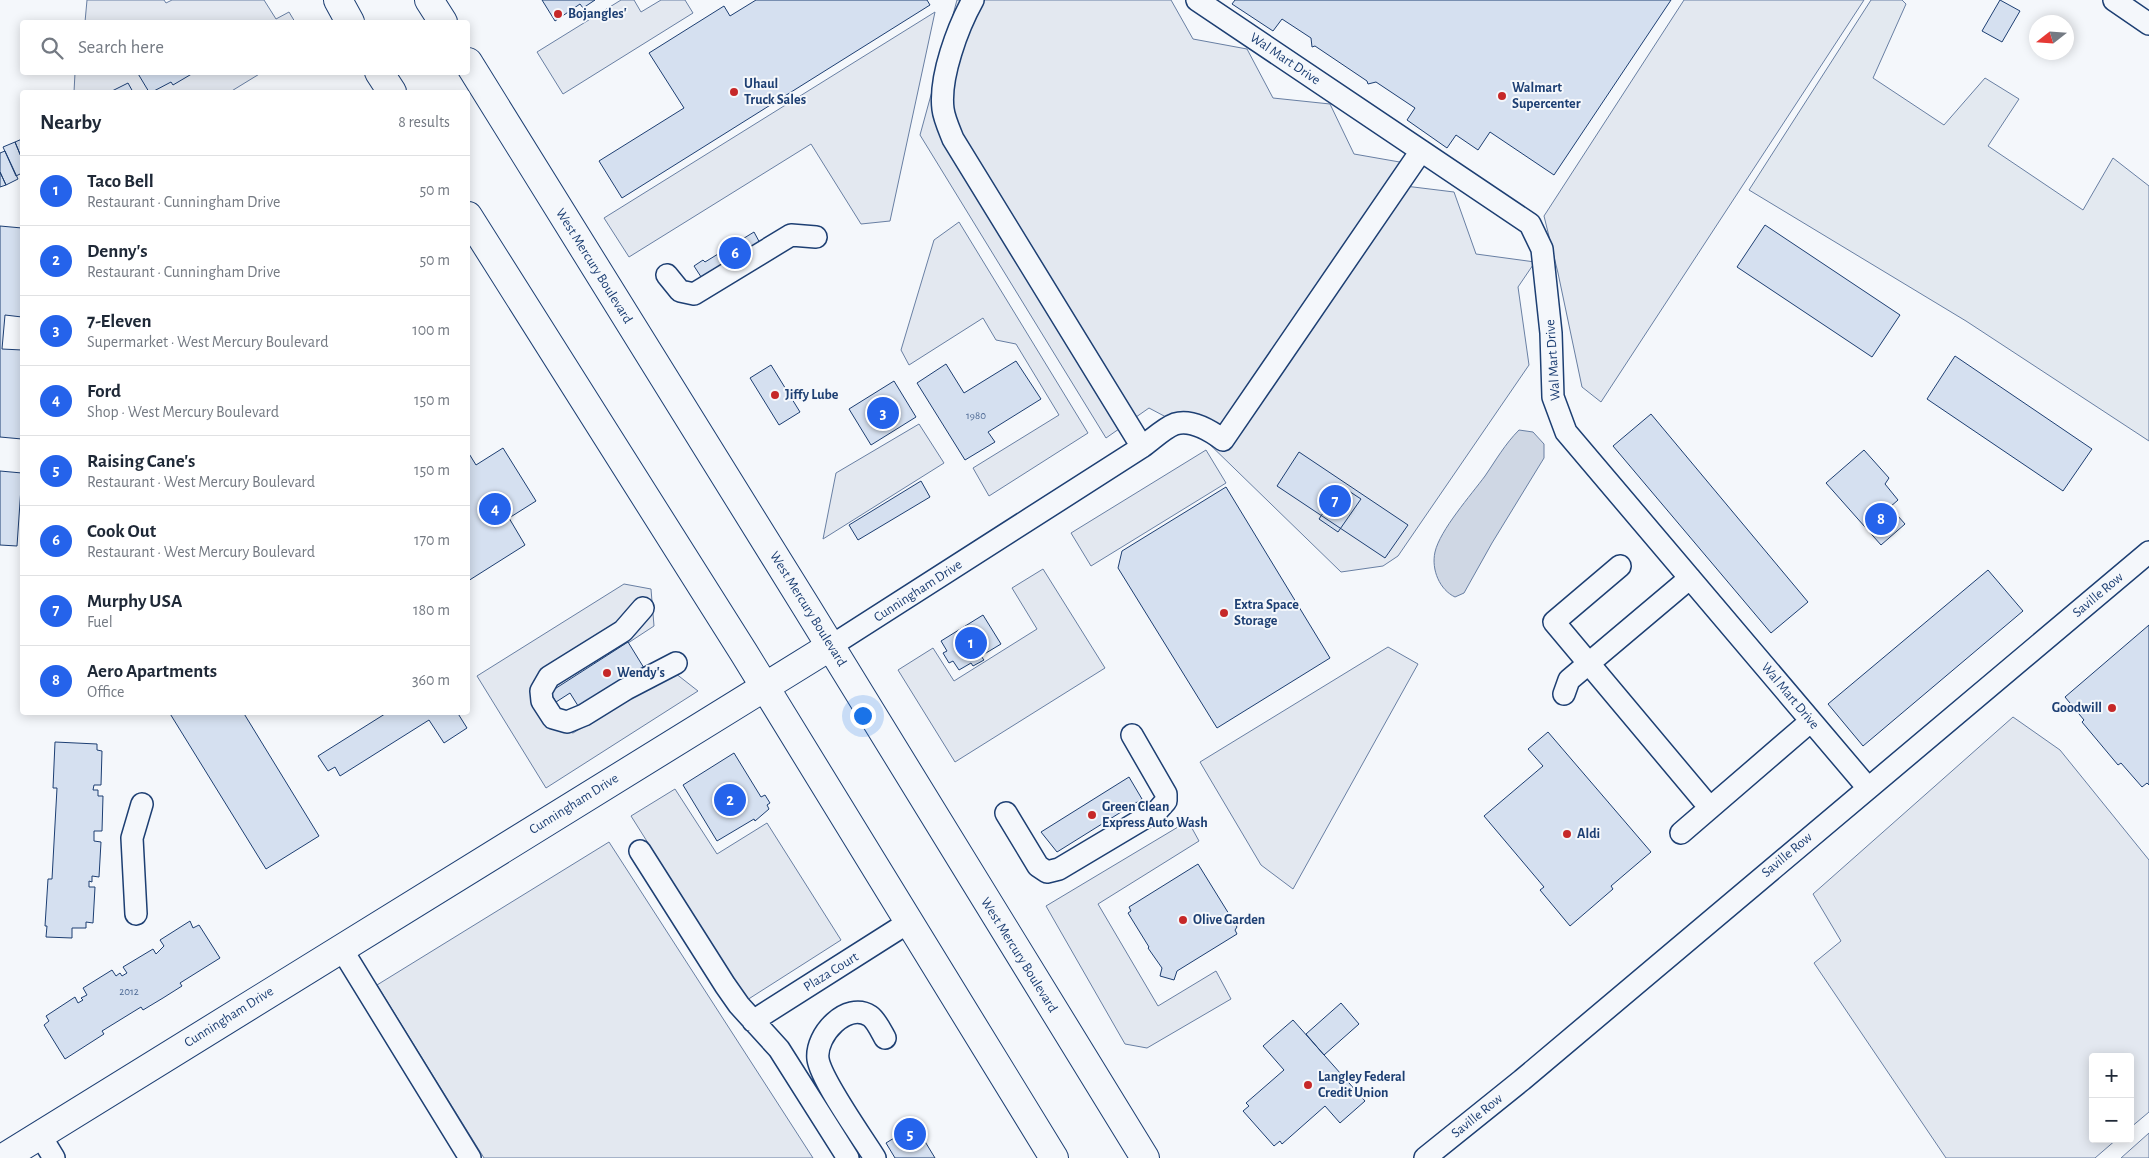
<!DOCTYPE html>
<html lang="en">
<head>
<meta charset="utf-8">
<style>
	body { margin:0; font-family:"Alegreya Sans",sans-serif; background:#f6f6f7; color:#1f2937 }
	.controls { position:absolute; right:15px; bottom:15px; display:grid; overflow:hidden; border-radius:5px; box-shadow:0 2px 12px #0003 }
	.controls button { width:45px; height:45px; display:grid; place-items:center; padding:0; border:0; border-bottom:1px solid #e0e1e3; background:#fff; color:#1f2937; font:25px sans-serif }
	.compass { position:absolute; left:2029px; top:15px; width:45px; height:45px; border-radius:50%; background:#fff; box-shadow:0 2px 12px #0003; rotate:253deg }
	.you { position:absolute; left:862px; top:715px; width:18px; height:18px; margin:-12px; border:4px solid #fff; border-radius:50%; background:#1a73e8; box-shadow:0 0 0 8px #1a73e833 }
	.badge { display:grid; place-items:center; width:32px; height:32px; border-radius:50%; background:#2563eb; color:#fff; font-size:16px; font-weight:700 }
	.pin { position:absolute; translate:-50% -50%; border:2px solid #fff; box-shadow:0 1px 5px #0006 }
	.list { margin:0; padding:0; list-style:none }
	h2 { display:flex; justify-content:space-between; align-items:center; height:65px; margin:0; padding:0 20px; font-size:21px }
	h2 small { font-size:16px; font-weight:400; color:#747a83 }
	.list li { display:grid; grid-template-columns:32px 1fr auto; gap:15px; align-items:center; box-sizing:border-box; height:70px; padding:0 20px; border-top:1px solid #e0e1e3 }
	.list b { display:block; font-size:19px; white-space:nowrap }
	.list p { margin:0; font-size:16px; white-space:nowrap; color:#747a83 }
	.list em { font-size:16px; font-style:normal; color:#747a83 }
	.icon { flex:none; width:28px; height:28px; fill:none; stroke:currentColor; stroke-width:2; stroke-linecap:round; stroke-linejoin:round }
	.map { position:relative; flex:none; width:2149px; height:1158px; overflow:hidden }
	.search { position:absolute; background:#fff; box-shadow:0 2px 12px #0003; left:20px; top:20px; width:450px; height:55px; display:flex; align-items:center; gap:12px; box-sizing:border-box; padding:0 18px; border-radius:5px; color:#747a83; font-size:19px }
	.panel { position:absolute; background:#fff; box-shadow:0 2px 12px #0003; left:20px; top:90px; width:450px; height:625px; border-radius:5px }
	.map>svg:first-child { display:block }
</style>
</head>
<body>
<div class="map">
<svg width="2149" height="1158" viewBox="0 0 2149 1158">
	<rect width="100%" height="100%" fill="#f4f7fb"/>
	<!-- green -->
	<path fill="#e3e9f0" stroke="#687fa3" d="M1871,0H1902L1906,4L1873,78L1944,125L1985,78L2019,99L1988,146L2083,210L2113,158L2149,186V441L1966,321L1749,190Z"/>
	<!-- parking -->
	<path fill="#e3e8f0" stroke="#687fa3" d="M87,0H164L166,3L172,0H264L276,19L289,12L295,22H85Z
		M621,0H634L641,12L661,0H685L693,13L563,94L537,52Z
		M957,0H1171L1193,39L1247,49L1273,98L1330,104L1354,154L1411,164L1397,185L1454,192L1476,254L1535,262L1518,287L1529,365L1398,556L1383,566L1341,572L1200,435L1149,408L1106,438L920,135Z
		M1684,0H1864L1601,402L1582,387L1558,273L1544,216Z
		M935,12L890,221L861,224L811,144L629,257L604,218Z
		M75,73H261L230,92H74Z
		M959,222L1088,433L989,496L973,468L1059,415L1016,344L996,340L983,318L909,365L901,350L934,240Z
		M919,424L944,463L823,539L836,473Z
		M1206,450L1226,483L1091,566L1071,533Z
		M1043,569L1105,668L955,762L898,670L933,648L954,681L1037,629L1012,588Z
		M624,584L651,589L654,626L596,664L583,643L549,667L545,677L562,730L573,733L675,673L698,691L546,788L477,676Z
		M1388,647L1418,664L1293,889L1261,865L1200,762Z
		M2013,717L2060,750L2149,860V1112L2130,1128V1057H2093V1139H2117L2095,1158H1946L1814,963L1841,941L1813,894Z
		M675,789L717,854L767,823L841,940L747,1000L631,816Z
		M1188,821L1199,841L1098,904L1158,1006L1216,971L1231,999L1147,1048L1125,1044L1046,906Z
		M609,842L813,1158H484L377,985Z
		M2149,1133V1158H2121Z"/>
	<!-- water -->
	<path fill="#cfd7e4" stroke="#687fa3" d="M1519,430L1533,432L1544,444V458L1492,543L1464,593L1455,597C1440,590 1431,570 1435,552C1440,530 1471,495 1485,476C1496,460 1505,444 1519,430Z"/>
	<!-- building -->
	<path fill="#d5e0f0" stroke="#1d3f73" d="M542,0H595L583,8L580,4L555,21Z
		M756,0H927L930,5L622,198L599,161L684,108L649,53L724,6L730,16Z
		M1235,0H1671L1554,175L1490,132L1478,150L1456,135L1447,148L1407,120L1415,108L1376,82L1368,84L1367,81L1315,46L1312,47L1311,38L1282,19L1273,31L1232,4Z
		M2000,0L2020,11L2002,42L1982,31Z
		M137,72H195L173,85L171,82L152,92H149Z
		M128,83L133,92H113L112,91Z
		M22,139V159L15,142Z
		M15,142L22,159V173L16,176L3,147Z
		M5,151L18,179L6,185L0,172V153Z
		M0,172L6,185L0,187Z
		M1765,225L1900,315L1872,357L1737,267Z
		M0,226L22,228V317L5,315L2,349L22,350V439L0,437Z
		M754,232L761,245L705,283L694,266L703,260L705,262Z
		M1955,356L2092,449L2063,491L1927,399Z
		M1016,361L1041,399L988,432L995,442L965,460L917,383L946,364L964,393Z
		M771,365L800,412L779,425L750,378Z
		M894,381L916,417L871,445L849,409Z
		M1651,414L1808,602L1771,633L1613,446Z
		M503,448L536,501L509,518L525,545L468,581V452L476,465Z
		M1864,450L1889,478L1885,484L1898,500L1890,507L1905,524L1881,545L1826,483Z
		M1299,452L1408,525L1385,558L1277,486Z
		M0,471L22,473L17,546L0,545Z
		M921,481L930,497L858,540L849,525Z
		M1341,486L1361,499L1338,532L1319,519Z
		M1226,487L1330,658L1217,728L1118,568L1122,551Z
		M1988,570L2023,611L1863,746L1828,704Z
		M983,615L1001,644L981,656L984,660L973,666L971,663L959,670L953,661L949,663L943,653L947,651L941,641Z
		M2149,625V785L2147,783L2142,787L2121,763L2118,765L2082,722L2084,720L2065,697Z
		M628,642L644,668L580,709L570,693L556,702L550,692Z
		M169,712H243L319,836L266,869Z
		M388,712H457L467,728L444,743L429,720L340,776L335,767L328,771L318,756Z
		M1548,732L1651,852L1611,886L1613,889L1570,926L1540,890L1544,887L1484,816L1543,766L1528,749Z
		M55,742L97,744V750L102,751L101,785H94L93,790H98V796H103L102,831H94V841L101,842L99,877L92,876V882L89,881V887H95L93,923L86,922V928H72V938L46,937L47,926H45L48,879H52L57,788H53Z
		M734,753L761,797L765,795L770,803L767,805L769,809L755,821L754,819L717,841L683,785Z
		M1129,777L1142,799L1057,852L1041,832Z
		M1198,864L1237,927L1235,930L1237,934L1177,971L1174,980L1160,976L1162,968L1148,948L1149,947L1128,913L1131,911L1129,907Z
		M190,921L193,928L199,925L220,958L180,983L182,986L163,998L143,1010L141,1007L102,1031L104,1034L65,1059L44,1025L49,1021L46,1016L75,997L78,1003L83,1000L81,998L87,995L83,988L112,970L116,976L120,973L122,976L127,973L123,967L153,949L156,954L164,946L160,940Z
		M1341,1003L1359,1024L1324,1055L1306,1034Z
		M1293,1020L1365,1101L1340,1123L1325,1106L1282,1144L1280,1141L1274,1146L1243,1111L1249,1106L1246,1103L1284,1070L1263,1046Z
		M915,1125L935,1158H895L886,1143Z"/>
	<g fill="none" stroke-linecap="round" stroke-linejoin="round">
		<!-- minor casing -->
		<g stroke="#1d3f73" stroke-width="24">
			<path id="minor" d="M973,0C958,27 939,77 943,109C944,118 949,129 953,139L1142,447C1152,440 1164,428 1175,424C1191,419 1211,431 1223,440L1421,151
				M1197,0L1530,224L1542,249L1551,333L1553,397L1566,432L1868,788
				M2114,0L2149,24
				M667,275L680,291L694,294L791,235L816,237
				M1620,566L1554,622L1710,808
				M643,608L623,631L549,677L541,691L542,701L553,718L567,722L584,715L626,689L676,663
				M831,646L1142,447
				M1564,694L1569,680L1690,578
				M1006,813L1038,866L1047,872L1059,869L1158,810L1166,801V794L1132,735
				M1681,833L1811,721
				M640,851L725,985L739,1005L779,1049L848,1158
				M136,914L132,838L142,804
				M341,948L470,1158
				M753,1021L909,922
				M40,1135L54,1158
				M875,1158C862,1137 821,1080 818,1059C815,1035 847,1001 870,1016C876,1020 881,1031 885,1038
				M1425,1158L1522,1080L2149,552"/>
		</g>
		<!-- major casing -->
		<g stroke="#1d3f73" stroke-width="30">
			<path id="major" d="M338,0L350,22
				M429,0L443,22
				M468,62L807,608L1145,1158
				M379,72L392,92
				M468,216L744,653L1054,1158
				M3,1158L831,646"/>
		</g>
		<!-- minor -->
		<use href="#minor" stroke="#f4f7fb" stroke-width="21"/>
		<!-- major -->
		<use href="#major" stroke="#f4f7fb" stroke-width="28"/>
	</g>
	<!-- markers -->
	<g fill="#c62828" stroke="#f4f7fb" stroke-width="2">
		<circle cx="558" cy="14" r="5"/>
		<circle cx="734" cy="92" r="5"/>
		<circle cx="1502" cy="96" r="5"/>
		<circle cx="775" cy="395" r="5"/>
		<circle cx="1224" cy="613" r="5"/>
		<circle cx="607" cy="673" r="5"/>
		<circle cx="2112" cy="708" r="5"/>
		<circle cx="1092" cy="815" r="5"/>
		<circle cx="1567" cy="834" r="5"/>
		<circle cx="1183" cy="920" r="5"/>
		<circle cx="1308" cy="1085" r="5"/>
	</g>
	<g text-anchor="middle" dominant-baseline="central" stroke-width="4" stroke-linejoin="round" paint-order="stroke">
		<!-- number labels -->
		<g font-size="11" fill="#4b6792">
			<text x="976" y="415">1980</text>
			<text x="129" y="991">2012</text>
		</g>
		<!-- poi labels -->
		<g font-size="14" font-weight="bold" fill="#1d3f73" stroke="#f4f7fb" text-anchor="start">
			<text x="568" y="14">Bojangles'</text>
			<text x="744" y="84">Uhaul<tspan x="744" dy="16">Truck Sales</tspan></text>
			<text x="1512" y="88">Walmart<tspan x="1512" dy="16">Supercenter</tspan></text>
			<text x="785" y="395">Jiffy Lube</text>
			<text x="1234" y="605">Extra Space<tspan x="1234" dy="16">Storage</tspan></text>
			<text x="617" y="673">Wendy's</text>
			<text x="2102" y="708" text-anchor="end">Goodwill</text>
			<text x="1102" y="807">Green Clean<tspan x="1102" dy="16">Express Auto Wash</tspan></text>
			<text x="1577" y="834">Aldi</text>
			<text x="1193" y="920">Olive Garden</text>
			<text x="1318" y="1077">Langley Federal<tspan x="1318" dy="16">Credit Union</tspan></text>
		</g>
		<!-- street labels -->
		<g font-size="14" fill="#1d3f73" stroke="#f4f7fb">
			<text transform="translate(1285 59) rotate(34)">Wal Mart Drive</text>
			<text transform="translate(594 266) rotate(58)">West Mercury Boulevard</text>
			<text transform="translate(1553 360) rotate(-94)">Wal Mart Drive</text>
			<text transform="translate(918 591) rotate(-33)">Cunningham Drive</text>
			<text transform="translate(2098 595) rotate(-40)">Saville Row</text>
			<text transform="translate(808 609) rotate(58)">West Mercury Boulevard</text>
			<text transform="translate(1790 696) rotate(50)">Wal Mart Drive</text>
			<text transform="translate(574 804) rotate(-32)">Cunningham Drive</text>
			<text transform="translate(1787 855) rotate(-40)">Saville Row</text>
			<text transform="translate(1019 955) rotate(58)">West Mercury Boulevard</text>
			<text transform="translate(831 972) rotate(-32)">Plaza Court</text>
			<text transform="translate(229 1017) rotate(-32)">Cunningham Drive</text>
			<text transform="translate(1477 1116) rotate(-39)">Saville Row</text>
		</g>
	</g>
</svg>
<div class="controls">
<button>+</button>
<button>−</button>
</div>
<svg class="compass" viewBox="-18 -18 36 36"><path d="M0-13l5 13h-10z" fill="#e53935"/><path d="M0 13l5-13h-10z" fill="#747a83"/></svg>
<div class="you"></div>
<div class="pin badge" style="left:971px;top:643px">1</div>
<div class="pin badge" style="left:730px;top:800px">2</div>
<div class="pin badge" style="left:883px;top:413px">3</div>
<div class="pin badge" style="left:495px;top:509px">4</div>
<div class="pin badge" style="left:910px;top:1134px">5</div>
<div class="pin badge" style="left:735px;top:253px">6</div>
<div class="pin badge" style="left:1335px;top:501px">7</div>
<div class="pin badge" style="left:1881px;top:519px">8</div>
<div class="search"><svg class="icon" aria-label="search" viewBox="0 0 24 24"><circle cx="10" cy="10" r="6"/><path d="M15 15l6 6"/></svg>Search here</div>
<section class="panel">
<h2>Nearby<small>8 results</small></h2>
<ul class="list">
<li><span class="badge">1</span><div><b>Taco Bell</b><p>Restaurant · Cunningham Drive</p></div><em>50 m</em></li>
<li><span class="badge">2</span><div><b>Denny's</b><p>Restaurant · Cunningham Drive</p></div><em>50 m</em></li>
<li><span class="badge">3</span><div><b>7-Eleven</b><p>Supermarket · West Mercury Boulevard</p></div><em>100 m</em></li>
<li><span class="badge">4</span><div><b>Ford</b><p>Shop · West Mercury Boulevard</p></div><em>150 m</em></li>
<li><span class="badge">5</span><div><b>Raising Cane's</b><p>Restaurant · West Mercury Boulevard</p></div><em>150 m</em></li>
<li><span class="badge">6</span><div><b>Cook Out</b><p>Restaurant · West Mercury Boulevard</p></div><em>170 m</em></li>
<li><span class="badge">7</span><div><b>Murphy USA</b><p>Fuel</p></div><em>180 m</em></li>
<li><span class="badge">8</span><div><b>Aero Apartments</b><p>Office</p></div><em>360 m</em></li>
</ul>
</section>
</div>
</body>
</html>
